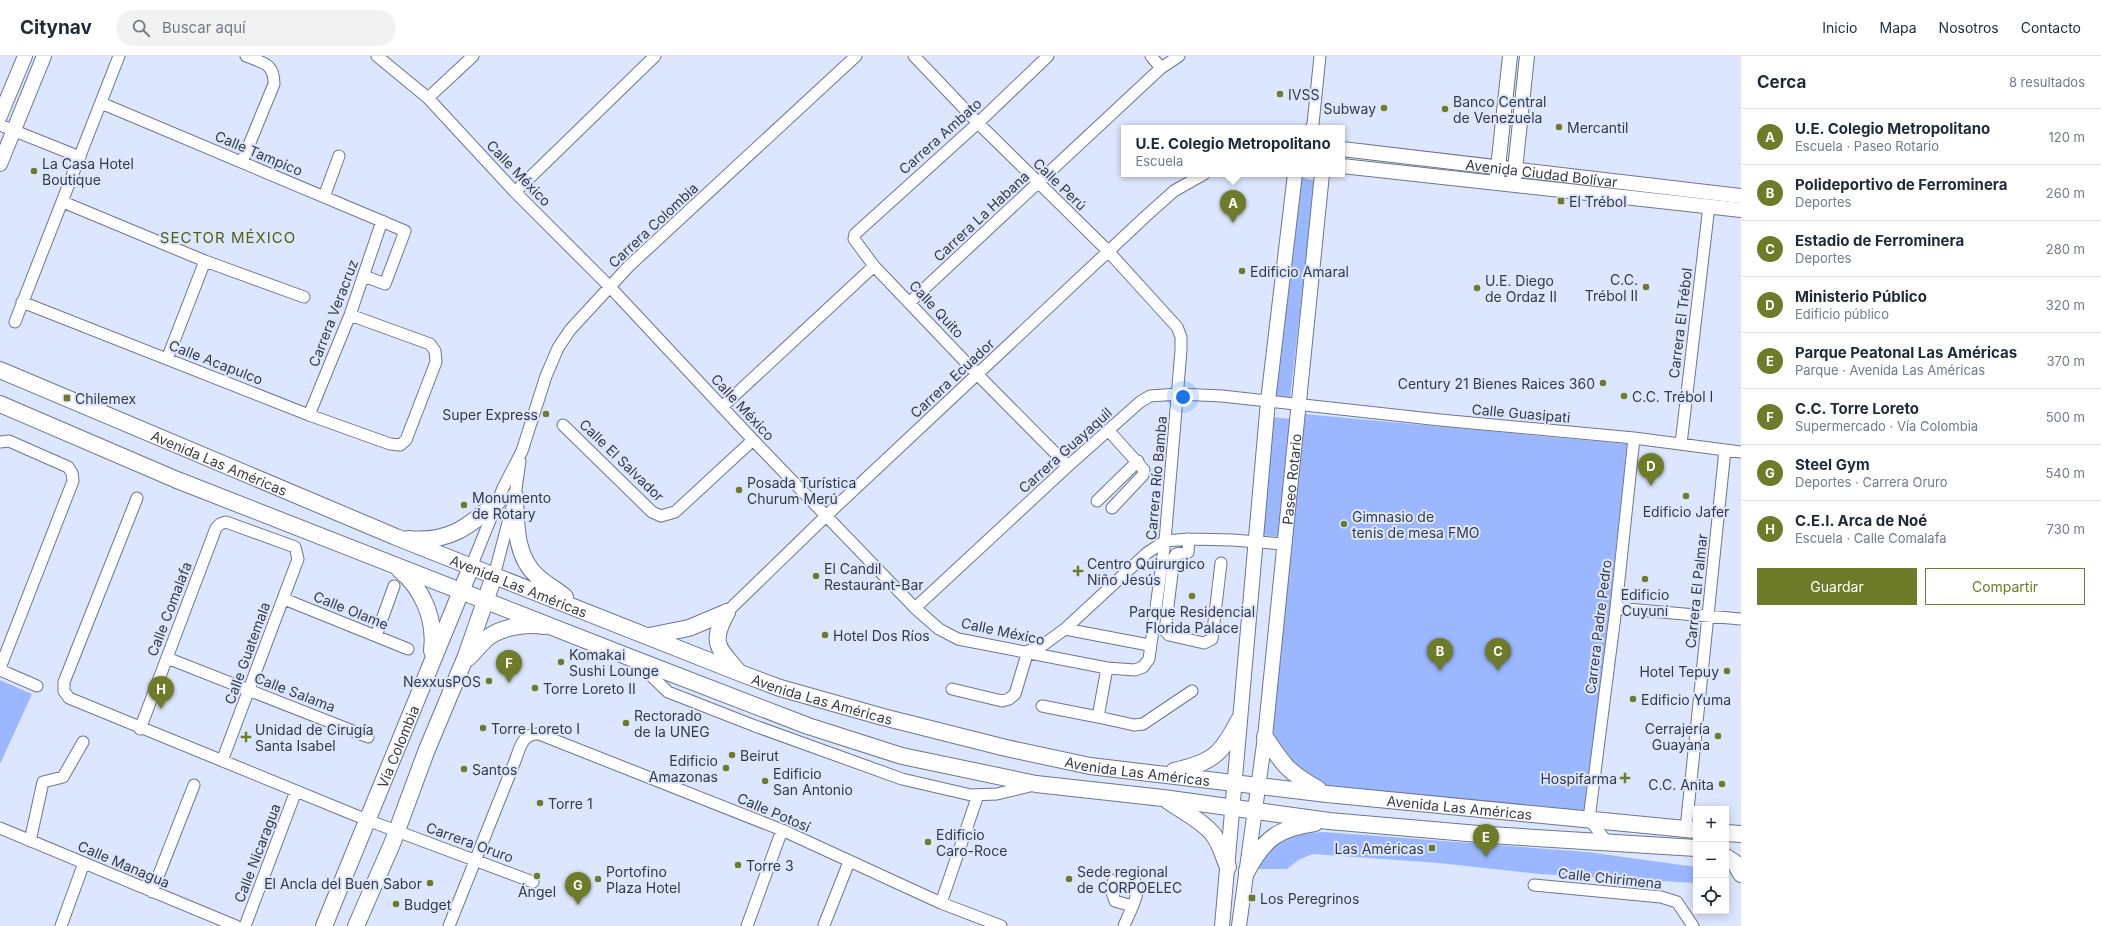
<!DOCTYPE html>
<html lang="es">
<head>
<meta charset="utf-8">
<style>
	body { margin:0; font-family:Inter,sans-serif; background:#f2f2f3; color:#1f2937 }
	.controls { position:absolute; right:12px; bottom:12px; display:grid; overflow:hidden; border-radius:0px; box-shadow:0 2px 10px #0003 }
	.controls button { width:36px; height:36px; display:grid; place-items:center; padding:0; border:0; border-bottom:1px solid #e0e1e3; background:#fff; color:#1f2937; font:20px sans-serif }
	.you { position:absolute; left:1183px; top:341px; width:14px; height:14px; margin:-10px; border:3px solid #fff; border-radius:50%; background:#1a73e8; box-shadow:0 0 0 6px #1a73e833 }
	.badge { display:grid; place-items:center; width:26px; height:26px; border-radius:50%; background:#6e7b28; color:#fff; font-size:13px; font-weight:700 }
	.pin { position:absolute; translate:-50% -33px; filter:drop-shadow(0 1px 2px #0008) }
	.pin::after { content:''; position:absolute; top:21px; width:14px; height:12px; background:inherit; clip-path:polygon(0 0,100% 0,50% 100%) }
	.popup { position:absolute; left:1121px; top:69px; width:224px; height:52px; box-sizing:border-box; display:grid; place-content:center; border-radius:0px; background:#fff; filter:drop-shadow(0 1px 3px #0005); font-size:13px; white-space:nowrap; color:#747a83 }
	.popup b { font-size:15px; color:#1f2937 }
	.popup::after { content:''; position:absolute; left:50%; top:100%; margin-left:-8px; border:8px solid transparent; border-top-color:#fff }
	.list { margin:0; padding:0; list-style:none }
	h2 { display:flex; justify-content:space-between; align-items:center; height:52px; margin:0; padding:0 16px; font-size:17px }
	h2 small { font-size:13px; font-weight:400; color:#747a83 }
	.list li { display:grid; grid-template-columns:26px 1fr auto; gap:12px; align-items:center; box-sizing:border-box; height:56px; padding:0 16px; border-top:1px solid #e0e1e3 }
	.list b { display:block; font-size:15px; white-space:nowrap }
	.list p { margin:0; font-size:13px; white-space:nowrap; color:#747a83 }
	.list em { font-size:13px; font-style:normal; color:#747a83 }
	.actions { display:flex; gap:8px; padding:12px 16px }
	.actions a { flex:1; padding:9px 0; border:1px solid #6e7b28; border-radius:0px; text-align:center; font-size:14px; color:#6e7b28 }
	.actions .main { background:#6e7b28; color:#fff }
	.icon { flex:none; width:22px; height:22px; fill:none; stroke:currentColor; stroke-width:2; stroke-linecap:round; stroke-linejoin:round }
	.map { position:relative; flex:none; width:1741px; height:870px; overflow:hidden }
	header { display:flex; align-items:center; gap:24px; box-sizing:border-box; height:56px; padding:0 20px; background:#fff; border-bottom:1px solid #e0e1e3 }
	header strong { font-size:19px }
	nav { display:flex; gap:22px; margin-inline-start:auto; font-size:14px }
	.search { width:280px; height:36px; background:#f2f2f3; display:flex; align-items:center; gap:10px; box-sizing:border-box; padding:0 14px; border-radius:22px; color:#747a83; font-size:15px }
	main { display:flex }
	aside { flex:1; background:#fff }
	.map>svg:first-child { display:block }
</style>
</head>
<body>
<header>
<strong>Citynav</strong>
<div class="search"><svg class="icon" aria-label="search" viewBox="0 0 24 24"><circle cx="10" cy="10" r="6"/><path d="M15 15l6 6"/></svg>Buscar aquí</div>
<nav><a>Inicio</a><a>Mapa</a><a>Nosotros</a><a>Contacto</a></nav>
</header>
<main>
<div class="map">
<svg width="1741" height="870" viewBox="0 0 1741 870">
	<rect width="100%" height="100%" fill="#dce6fe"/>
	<!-- green -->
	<path fill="#9bb7ff" d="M1300,121L1315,125L1290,343L1275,342Z
		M1304,358L1627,388L1610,551L1584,757L1328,730L1296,713L1272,679Z
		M1272,361L1291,363L1279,481L1260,479Z
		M0,624L32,638L0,708Z
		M1324,776L1587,796L1696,811V827L1539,818L1439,807L1313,798L1300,803L1287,813H1255L1262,797L1282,779Z"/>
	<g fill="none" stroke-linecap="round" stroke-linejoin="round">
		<!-- minor casing -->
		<g stroke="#6b7690" stroke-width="13">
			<path id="minor" d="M377,0L428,42L515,136L610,231L753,384L915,552L939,573L958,583L1107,612L1135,614L1143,611L1149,603L1165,485L1181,294V281L1177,271L1108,195L978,67L914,0
				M1048,0L978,67L855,178L854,183L874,210L977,318L1068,410
				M1151,0L1161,12
				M428,42L473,0
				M101,47L405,175L385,228L364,220
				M0,69L80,101
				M1311,72L1313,68L1320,0
				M242,106L274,28C274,7 263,7 246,0
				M515,136L655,0
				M324,141L339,100
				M63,146L205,205L304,241
				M22,246L309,359L390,388L400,389L406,384L436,306L435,295L430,288L350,259
				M910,246L1161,12L1179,0
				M15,266L119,0
				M167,303L205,205
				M722,351L874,210
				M309,359L350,259L382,165
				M563,369L652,456L661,460L675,456L753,384
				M1108,374L1144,414L1143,419L1112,452
				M0,386L9,385L68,411L72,417L73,425L0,612
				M1681,388L1709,150
				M137,442L64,626V635L69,642L367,764L533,826
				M1097,445L1138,405
				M1189,483L1188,496L1176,498L1174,501L1165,575L1169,579L1204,587L1212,583L1221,507
				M471,511L503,432L522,395L546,320L558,292L570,274L629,210L856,0
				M494,520L515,440L520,405
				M284,543L408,593
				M915,552L1068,410L1140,346L1150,340L1178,338L1222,340L1440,364L1634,382L1741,396
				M1616,552L1741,563
				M727,556L827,459L1146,160L1174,135L1204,118
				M1065,573L1149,589
				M376,580L394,530
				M167,602L368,681
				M636,605L668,636L755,670L902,723L971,739L997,738L1034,729
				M1107,612L1098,661L1134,669L1143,668L1192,635
				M0,614L37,630
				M952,633L1002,645L1009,643L1015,638L1028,595L1043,589L1065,573L1147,497L1165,485L1189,483L1232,484L1284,488
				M1042,650L1098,661
				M140,673L216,472L220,468L226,466L295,491L298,503L222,705
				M0,772L236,870
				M1686,773L1725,394
				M30,785L43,726L63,721L83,686
				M1607,786L1589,763L1616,552L1634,382
				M1534,829L1661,841L1677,846L1693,870
				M152,836L194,729
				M941,847L978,739
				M824,869L849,806
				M61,870L84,807
				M245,870L296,735
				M449,870L515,705C520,692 522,677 539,678L782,774L941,847L1001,870
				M747,870L782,774
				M1124,870C1130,853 1152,823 1121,820L1113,826L1112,836L1115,845L1132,850"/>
		</g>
		<!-- tertiary casing -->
		<g stroke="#6b7690" stroke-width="16">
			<g id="tertiary">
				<path d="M0,60L25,0"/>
				<path id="s1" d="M1342,93L1741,140"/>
				<path d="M0,108L44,0"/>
				<path d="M1342,110L1741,154"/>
				<path d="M1497,121L1510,0"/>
				<path d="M1514,123L1527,0"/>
				<path d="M1222,870L1268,345L1295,118"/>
				<path id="s2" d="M1239,870L1265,681L1322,118"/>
			</g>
		</g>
		<!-- secondary casing -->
		<g stroke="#6b7690" stroke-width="18">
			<g id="secondary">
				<path id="s3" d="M0,314L396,481L740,617L780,632L883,661L1006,692L1090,710L1327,738L1696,774"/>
				<path d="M0,348L177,424L634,603L808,670L902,700L1036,728L1163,742L1329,765L1490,779L1696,792"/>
				<path d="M515,440C516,468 515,501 538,521C547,529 557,534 565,541"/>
				<path d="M408,483C449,487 468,471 497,446"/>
				<path d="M399,513C423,533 436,564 432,595"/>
				<path d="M727,556C711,586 716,590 737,614"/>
				<path d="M649,580L689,572L727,556"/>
				<path d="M468,602C474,596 480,589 486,583C500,571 526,567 544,570"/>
				<path d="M1265,681C1284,710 1288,716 1318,733"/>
				<path d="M1174,715C1213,706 1221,699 1239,664"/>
				<path d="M1168,745C1182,755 1200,763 1212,777C1220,786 1223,800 1228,811"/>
				<path d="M1726,777L1741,778"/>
				<path d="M1726,801L1735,807L1741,818"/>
				<path d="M1247,815C1264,783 1278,772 1315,767"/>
				<path id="s4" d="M324,870L471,511"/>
				<path d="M356,870L392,788L426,696L466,600L494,520"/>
			</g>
		</g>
		<!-- minor -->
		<use href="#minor" stroke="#fff" stroke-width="11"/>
		<!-- tertiary -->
		<use href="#tertiary" stroke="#fff" stroke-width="14"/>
		<!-- secondary -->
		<use href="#secondary" stroke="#fff" stroke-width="16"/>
	</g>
	<!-- markers -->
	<g fill="#6e7b28" stroke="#dce6fe" stroke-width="1.5">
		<circle cx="1280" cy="38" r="4"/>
		<circle cx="1384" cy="52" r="4"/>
		<circle cx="1445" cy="53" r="4"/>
		<circle cx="1559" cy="71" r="4"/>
		<circle cx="34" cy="115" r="4"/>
		<rect x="1557" y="141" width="8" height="8" rx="2"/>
		<circle cx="1242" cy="215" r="4"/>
		<circle cx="1646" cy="231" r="4"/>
		<circle cx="1477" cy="232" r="4"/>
		<circle cx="1603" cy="327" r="4"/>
		<circle cx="1624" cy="340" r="4"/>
		<rect x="63" y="338" width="8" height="8" rx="2"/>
		<circle cx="546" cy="358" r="4"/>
		<circle cx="739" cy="434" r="4"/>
		<circle cx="1686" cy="440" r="4"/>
		<circle cx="464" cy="449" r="4"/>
		<circle cx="1344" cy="468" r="4"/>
		<path d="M1076 509h4v4h4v4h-4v4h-4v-4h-4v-4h4z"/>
		<circle cx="816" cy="520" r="4"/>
		<circle cx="1645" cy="523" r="4"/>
		<circle cx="1192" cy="540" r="4"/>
		<circle cx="825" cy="579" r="4"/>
		<circle cx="561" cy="606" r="4"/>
		<circle cx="1727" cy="615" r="4"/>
		<circle cx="489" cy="625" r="4"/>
		<circle cx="535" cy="632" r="4"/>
		<circle cx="1633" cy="643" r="4"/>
		<circle cx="626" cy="667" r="4"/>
		<circle cx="483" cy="672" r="4"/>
		<circle cx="1718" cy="680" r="4"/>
		<path d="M244 675h4v4h4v4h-4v4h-4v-4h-4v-4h4z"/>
		<circle cx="732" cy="699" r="4"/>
		<circle cx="726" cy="712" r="4"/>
		<circle cx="464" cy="713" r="4"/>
		<path d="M1623 716h4v4h4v4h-4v4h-4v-4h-4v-4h4z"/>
		<circle cx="765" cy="725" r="4"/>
		<circle cx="1722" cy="728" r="4"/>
		<circle cx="540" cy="747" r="4"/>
		<circle cx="928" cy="786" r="4"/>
		<rect x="1428" y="788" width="8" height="8" rx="2"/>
		<circle cx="738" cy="809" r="4"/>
		<circle cx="537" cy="820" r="4"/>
		<circle cx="598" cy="823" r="4"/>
		<circle cx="1069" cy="823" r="4"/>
		<circle cx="430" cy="827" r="4"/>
		<rect x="1248" y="838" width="8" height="8" rx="2"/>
		<circle cx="396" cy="848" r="4"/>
	</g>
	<g text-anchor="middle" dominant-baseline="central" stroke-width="4" stroke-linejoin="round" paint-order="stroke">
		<!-- poi labels -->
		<g font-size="14" fill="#353a45" stroke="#dce6fe" text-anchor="start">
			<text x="1288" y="38">IVSS</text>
			<text x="1453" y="45">Banco Central<tspan x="1453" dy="16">de Venezuela</tspan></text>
			<text x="1376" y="52" text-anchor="end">Subway</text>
			<text x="1567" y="71">Mercantil</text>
			<text x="42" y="107">La Casa Hotel<tspan x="42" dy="16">Boutique</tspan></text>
			<text x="1569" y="145">El Trébol</text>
			<text x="1250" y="215">Edificio Amaral</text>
			<text x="1638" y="223" text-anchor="end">C.C.<tspan x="1638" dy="16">Trébol II</tspan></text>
			<text x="1485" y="224">U.E. Diego<tspan x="1485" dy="16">de Ordaz II</tspan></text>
			<text x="1595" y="327" text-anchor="end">Century 21 Bienes Raices 360</text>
			<text x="1632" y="340">C.C. Trébol I</text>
			<text x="75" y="342">Chilemex</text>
			<text x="538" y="358" text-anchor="end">Super Express</text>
			<text x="747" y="426">Posada Turística<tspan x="747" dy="16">Churum Merú</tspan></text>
			<text x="472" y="441">Monumento<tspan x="472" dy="16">de Rotary</tspan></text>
			<text x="1686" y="455" text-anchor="middle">Edificio Jafer</text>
			<text x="1352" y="460">Gimnasio de<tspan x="1352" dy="16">tenis de mesa FMO</tspan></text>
			<text x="1087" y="507">Centro Quirurgico<tspan x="1087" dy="16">Niño Jesús</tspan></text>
			<text x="824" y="512">El Candil<tspan x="824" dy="16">Restaurant-Bar</tspan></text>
			<text x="1645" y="538" text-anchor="middle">Edificio<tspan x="1645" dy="16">Cuyuní</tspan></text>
			<text x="1192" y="555" text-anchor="middle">Parque Residencial<tspan x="1192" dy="16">Florida Palace</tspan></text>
			<text x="833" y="579">Hotel Dos Ríos</text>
			<text x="569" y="598">Komakai<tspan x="569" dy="16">Sushi Lounge</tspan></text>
			<text x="1719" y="615" text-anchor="end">Hotel Tepuy</text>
			<text x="481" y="625" text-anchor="end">NexxusPOS</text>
			<text x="543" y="632">Torre Loreto II</text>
			<text x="1641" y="643">Edificio Yuma</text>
			<text x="634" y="659">Rectorado<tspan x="634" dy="16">de la UNEG</tspan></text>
			<text x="491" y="672">Torre Loreto I</text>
			<text x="1710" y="672" text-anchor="end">Cerrajería<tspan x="1710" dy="16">Guayana</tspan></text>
			<text x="255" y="673">Unidad de Cirugía<tspan x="255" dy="16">Santa Isabel</tspan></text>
			<text x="740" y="699">Beirut</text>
			<text x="718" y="704" text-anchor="end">Edificio<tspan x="718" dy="16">Amazonas</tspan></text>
			<text x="472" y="713">Santos</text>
			<text x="773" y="717">Edificio<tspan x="773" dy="16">San Antonio</tspan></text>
			<text x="1617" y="722" text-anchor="end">Hospifarma</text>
			<text x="1714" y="728" text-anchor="end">C.C. Anita</text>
			<text x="548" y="747">Torre 1</text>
			<text x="936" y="778">Edificio<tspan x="936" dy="16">Caro-Roce</tspan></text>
			<text x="1424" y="792" text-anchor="end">Las Américas</text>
			<text x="746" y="809">Torre 3</text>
			<text x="606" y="815">Portofino<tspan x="606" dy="16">Plaza Hotel</tspan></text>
			<text x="1077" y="815">Sede regional<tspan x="1077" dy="16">de CORPOELEC</tspan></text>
			<text x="422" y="827" text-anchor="end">El Ancla del Buen Sabor</text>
			<text x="537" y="835" text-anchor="middle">Ángel</text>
			<text x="1260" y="842">Los Peregrinos</text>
			<text x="404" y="848">Budget</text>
		</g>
		<!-- street labels -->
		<g font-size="14" fill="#353a45" stroke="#dce6fe">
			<text transform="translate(940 80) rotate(-42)">Carrera Ambato</text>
			<text transform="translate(259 97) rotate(23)">Calle Tampico</text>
			<text transform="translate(519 117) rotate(46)">Calle México</text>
			<text stroke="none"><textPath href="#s1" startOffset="201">Avenida Ciudad Bolívar</textPath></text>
			<text transform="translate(1060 128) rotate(44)">Calle Perú</text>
			<text transform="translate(981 160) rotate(-43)">Carrera La Habana</text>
			<text transform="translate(653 169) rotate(-43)">Carrera Colombia</text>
			<text transform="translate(937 253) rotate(47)">Calle Quito</text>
			<text transform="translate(333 257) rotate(-69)">Carrera Veracruz</text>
			<text transform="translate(1680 267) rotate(-83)">Carrera El Trébol</text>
			<text transform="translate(216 306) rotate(21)">Calle Acapulco</text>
			<text transform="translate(952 322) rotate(-43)">Carrera Ecuador</text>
			<text transform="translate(743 351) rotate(47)">Calle México</text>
			<text transform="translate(1521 357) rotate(5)">Calle Guasipati</text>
			<text transform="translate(1065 394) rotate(-42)">Carrera Guayaquil</text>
			<text transform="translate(622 404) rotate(44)">Calle El Salvador</text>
			<text stroke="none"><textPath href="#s3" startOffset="238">Avenida Las Américas</textPath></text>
			<text transform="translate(1156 422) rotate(-85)">Carrera Río Bamba</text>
			<text stroke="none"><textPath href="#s2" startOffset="450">Paseo Rotario</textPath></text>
			<text stroke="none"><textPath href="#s3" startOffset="562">Avenida Las Américas</textPath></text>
			<text transform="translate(1696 535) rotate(-84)">Carrera El Palmar</text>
			<text transform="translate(169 553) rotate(-69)">Calle Comalafa</text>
			<text transform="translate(351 554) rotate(22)">Calle Olame</text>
			<text transform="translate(1598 571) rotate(-83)">Carrera Padre Pedro</text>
			<text transform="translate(1003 575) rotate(12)">Calle México</text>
			<text transform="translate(247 597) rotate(-70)">Calle Guatemala</text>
			<text transform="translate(295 636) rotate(21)">Calle Salama</text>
			<text stroke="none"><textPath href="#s3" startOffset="886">Avenida Las Américas</textPath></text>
			<text stroke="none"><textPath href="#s4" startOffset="194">Vía Colombia</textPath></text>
			<text stroke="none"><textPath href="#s3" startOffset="1210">Avenida Las Américas</textPath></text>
			<text stroke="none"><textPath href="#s3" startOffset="1534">Avenida Las Américas</textPath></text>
			<text transform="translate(774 756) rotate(23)">Calle Potosí</text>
			<text transform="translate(470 786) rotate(20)">Carrera Oruro</text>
			<text transform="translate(257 797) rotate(-69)">Calle Nicaragua</text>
			<text transform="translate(124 808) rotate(23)">Calle Managua</text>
			<text transform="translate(1610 822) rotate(6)">Calle Chirimena</text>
		</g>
		<!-- neighbourhood labels -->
		<g font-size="15" letter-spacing="1" fill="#535f0e" stroke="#dce6fe">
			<text x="228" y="181">SECTOR MÉXICO</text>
		</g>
	</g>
</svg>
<div class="controls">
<button>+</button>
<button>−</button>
<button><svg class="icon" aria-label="locate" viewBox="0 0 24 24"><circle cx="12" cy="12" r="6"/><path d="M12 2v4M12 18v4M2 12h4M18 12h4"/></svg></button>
</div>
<div class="you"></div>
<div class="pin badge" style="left:1233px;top:167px">A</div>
<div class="popup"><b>U.E. Colegio Metropolitano</b>Escuela</div>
<div class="pin badge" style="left:1440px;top:615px">B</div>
<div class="pin badge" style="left:1498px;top:615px">C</div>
<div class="pin badge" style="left:1651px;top:430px">D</div>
<div class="pin badge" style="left:1486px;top:801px">E</div>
<div class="pin badge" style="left:509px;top:627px">F</div>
<div class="pin badge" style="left:578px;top:849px">G</div>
<div class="pin badge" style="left:161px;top:653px">H</div>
</div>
<aside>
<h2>Cerca<small>8 resultados</small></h2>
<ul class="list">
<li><span class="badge">A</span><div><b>U.E. Colegio Metropolitano</b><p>Escuela · Paseo Rotario</p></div><em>120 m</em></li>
<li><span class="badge">B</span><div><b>Polideportivo de Ferrominera</b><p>Deportes</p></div><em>260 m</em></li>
<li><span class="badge">C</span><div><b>Estadio de Ferrominera</b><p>Deportes</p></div><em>280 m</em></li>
<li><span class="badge">D</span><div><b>Ministerio Público</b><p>Edificio público</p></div><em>320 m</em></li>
<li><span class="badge">E</span><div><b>Parque Peatonal Las Américas</b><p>Parque · Avenida Las Américas</p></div><em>370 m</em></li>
<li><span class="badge">F</span><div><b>C.C. Torre Loreto</b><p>Supermercado · Vía Colombia</p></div><em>500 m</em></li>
<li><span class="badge">G</span><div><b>Steel Gym</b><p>Deportes · Carrera Oruro</p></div><em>540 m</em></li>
<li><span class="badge">H</span><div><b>C.E.I. Arca de Noé</b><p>Escuela · Calle Comalafa</p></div><em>730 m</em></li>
</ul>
<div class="actions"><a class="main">Guardar</a><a>Compartir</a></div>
</aside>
</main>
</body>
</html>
